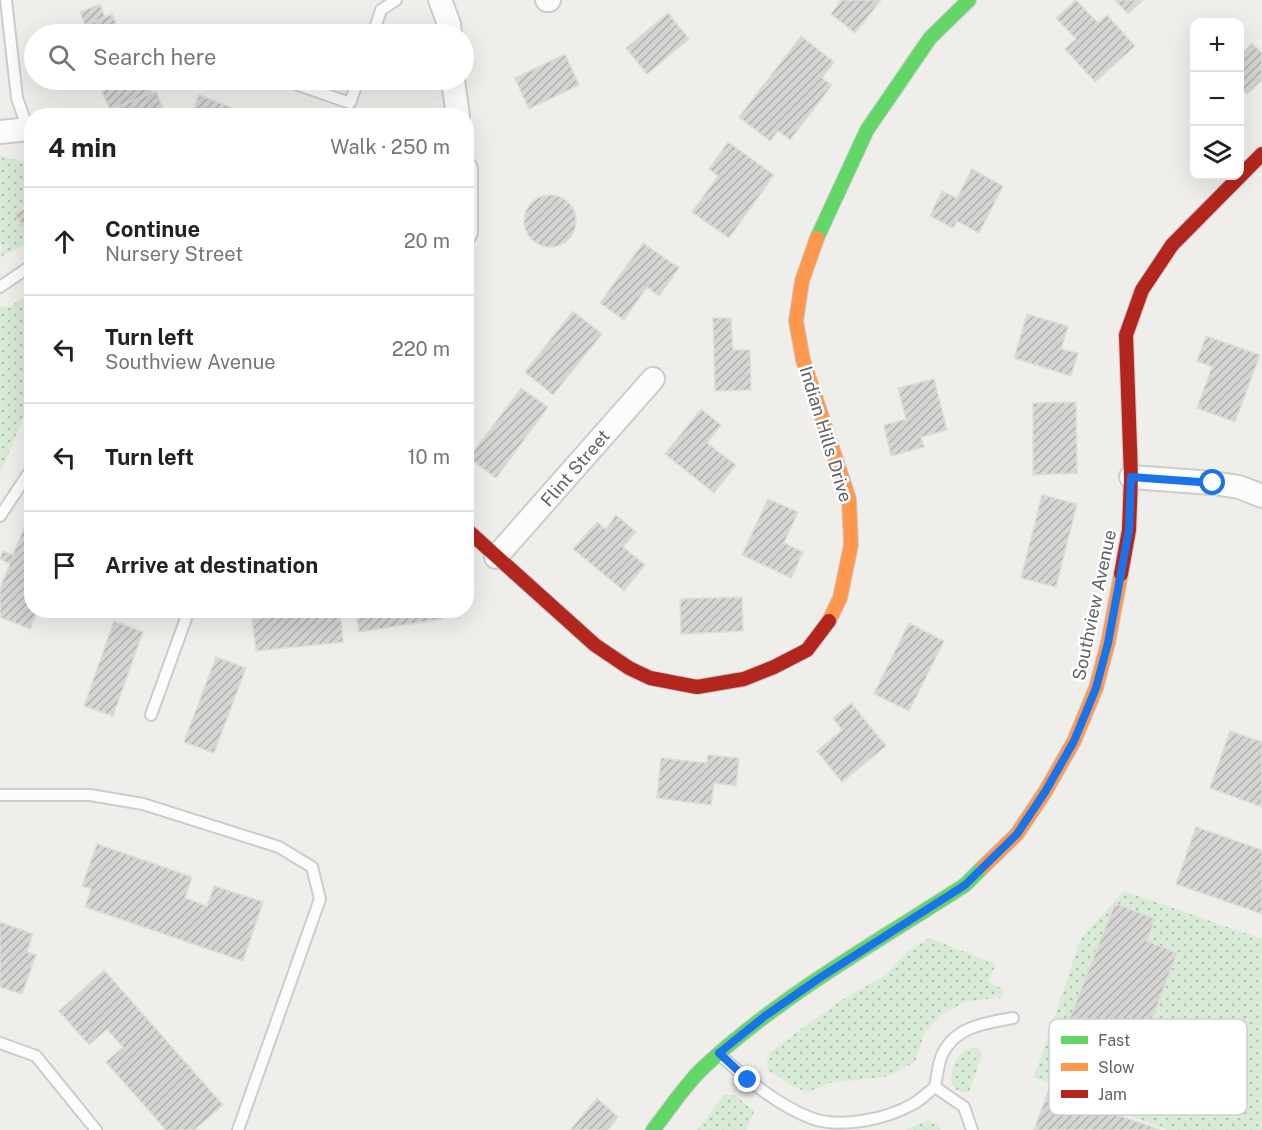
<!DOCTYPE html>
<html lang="en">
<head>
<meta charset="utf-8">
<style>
	body { margin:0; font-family:"Public Sans",sans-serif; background:#f6f6f6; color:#222 }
	.controls { position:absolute; right:18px; top:18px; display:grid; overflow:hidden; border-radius:12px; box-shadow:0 6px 24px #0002 }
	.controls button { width:54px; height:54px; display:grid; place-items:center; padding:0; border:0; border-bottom:2px solid #e0e0e0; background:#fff; color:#222; font:30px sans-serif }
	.stop { position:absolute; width:18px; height:18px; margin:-14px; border:4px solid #1a73e8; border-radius:50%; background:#fff }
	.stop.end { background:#1a73e8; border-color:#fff; box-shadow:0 2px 6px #0008 }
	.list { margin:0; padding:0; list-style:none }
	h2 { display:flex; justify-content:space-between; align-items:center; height:78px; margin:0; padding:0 24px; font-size:26px }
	h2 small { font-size:20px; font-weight:400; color:#767676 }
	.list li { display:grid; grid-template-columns:39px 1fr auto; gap:18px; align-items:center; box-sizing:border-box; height:108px; padding:0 24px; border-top:2px solid #e0e0e0 }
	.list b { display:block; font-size:22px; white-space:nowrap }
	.list p { margin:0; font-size:20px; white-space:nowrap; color:#767676 }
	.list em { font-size:20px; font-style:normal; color:#767676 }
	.icon { flex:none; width:33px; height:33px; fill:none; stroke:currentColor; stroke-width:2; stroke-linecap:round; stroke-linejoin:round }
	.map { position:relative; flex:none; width:1262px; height:1130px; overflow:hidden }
	.search { position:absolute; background:#fff; box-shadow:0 6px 24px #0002; left:24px; top:24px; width:450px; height:66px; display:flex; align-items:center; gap:15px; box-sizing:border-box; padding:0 21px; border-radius:33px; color:#767676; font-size:22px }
	.panel { position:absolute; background:#fff; box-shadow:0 6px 24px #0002; left:24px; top:108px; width:450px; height:510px; border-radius:24px }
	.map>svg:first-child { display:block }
</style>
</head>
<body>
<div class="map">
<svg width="1262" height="1130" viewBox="0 0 1262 1130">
	<defs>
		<pattern id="grass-dots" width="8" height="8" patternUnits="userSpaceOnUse" patternTransform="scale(1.5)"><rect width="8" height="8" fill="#d8ebd6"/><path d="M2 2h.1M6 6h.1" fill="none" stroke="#b2c2b1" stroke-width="1.8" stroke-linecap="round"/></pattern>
		<pattern id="building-hatch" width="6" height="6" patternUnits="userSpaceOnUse" patternTransform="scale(1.5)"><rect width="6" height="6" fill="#d6d5d3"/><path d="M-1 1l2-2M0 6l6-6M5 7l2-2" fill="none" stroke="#b1b0af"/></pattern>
	</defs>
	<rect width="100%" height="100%" fill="#efeeea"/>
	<!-- grass -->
	<path fill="url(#grass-dots)" d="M0,156L25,162H32L31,204L15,215L31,241L0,257L2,246L0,243Z
		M31,297V399L0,474V306L9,308L21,299Z
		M1124,891L1262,939V1130H1167L1034,1077L1081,938Z
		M929,938L996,964L988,982L1003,989V996L1000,999L997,996L989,999L964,1002L940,1016L924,1034L915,1062L885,1077L828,1083L808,1092L794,1087L768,1070L767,1062L770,1052L837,1003L887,974L907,952Z
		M972,1047L978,1049L982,1056L969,1092C940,1095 951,1055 972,1047Z
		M725,1094L734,1095L754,1111L747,1130H697Z
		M928,1120L937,1125L941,1130H906Z"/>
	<!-- building -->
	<path fill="url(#building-hatch)" stroke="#deddd9" stroke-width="1.5" d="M841,0H881L855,33L831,14Z
		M1076,0L1098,23L1107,15L1135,46L1095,82L1065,49L1076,39L1056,18Z
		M1115,0H1143L1128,14Z
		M100,4L105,17L85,25L80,12Z
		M668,13L689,39L647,74L626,48Z
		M112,14L118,28L103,34H79L77,29Z
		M128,24L132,34H103Z
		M801,36L834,62L822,78L832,85L790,140L778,131L770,141L739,117Z
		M1252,43L1262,53V80L1247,94L1240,87V56Z
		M565,54L579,85L529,109L515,78Z
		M97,80H146L152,93L110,110Z
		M156,91L166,116H122L119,106Z
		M199,95L230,107L227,116H191Z
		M230,107L254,116H227Z
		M728,142L774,175L729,238L692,212L718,176L709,169Z
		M972,169L1003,186L979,233L957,221L953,228L930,216L942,191L957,198Z
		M524 221a26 26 0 1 1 52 0a26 26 0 1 1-52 0Z
		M32,204V240L15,215Z
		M643,243L679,268L659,296L647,287L624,320L600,303Z
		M573,311L602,334L553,395L525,372Z
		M1027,314L1068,326L1061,349L1078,353L1071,376L1014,358Z
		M713,318H731L733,350H750L751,390L715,391Z
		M1206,336L1260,355L1235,422L1197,408L1212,367L1197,361Z
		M934,379L947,430L921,437L924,447L891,456L884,425L906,419L898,388Z
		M521,388L548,407L496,478L469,458Z
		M1076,402L1077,473L1033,475V403Z
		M701,409L721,425L707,443L736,465L714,493L665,454Z
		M1042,495L1077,504L1056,587L1021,578Z
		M768,499L798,512L784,543L803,552L791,578L742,555Z
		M32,508V610H38L30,629L0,617V588L10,564L0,559L3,551L13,555Z
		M616,515L636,532L623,547L645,565L624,591L573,549L597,522L606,529Z
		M742,597L743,631L681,634L680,599Z
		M331,610H340L343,642L256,651L252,619Z
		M356,610H441L442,619L359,632Z
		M114,621L143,632L113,716L84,706Z
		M909,623L944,641L909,711L874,694Z
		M216,657L246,668L214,753L184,742Z
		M851,703L886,746L842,782L817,751L842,730L833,718Z
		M1230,731L1262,742V807L1210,788Z
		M708,755L739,758L736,786L714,783L711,805L657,798L661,758L707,763Z
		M1196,827L1262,850V914L1176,884Z
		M97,844L192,877L185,898L207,906L214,886L263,902L243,961L85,907L91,889L82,886Z
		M1115,903L1155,919L1147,941L1177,953L1141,1048L1113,1038L1103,1063L1059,1046Z
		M0,922L33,934L27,952L36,955L22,994L0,987Z
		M104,970L223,1105L194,1130H166L106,1062L123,1047L107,1029L89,1045L59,1011Z
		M1050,1086L1108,1107L1106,1111L1160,1130H1034Z
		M597,1098L618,1117L608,1130H570Z"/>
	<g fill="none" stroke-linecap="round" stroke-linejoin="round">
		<!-- lane casing -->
		<g stroke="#cbcccc" stroke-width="14">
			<path id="lane" d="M6,0L17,98L28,129L31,130
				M373,34L381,10L396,0
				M284,80L350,103L358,80
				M0,287L32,265
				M0,516L32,468
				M151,715L189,610
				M0,795H90L143,804L279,847L312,867L320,899L238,1130
				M0,1043L36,1056L96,1130
				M721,1056C748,1080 777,1105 811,1118C840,1129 887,1119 913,1104C921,1100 928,1092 935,1087L964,1107L972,1130
				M935,1087C937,1077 938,1064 942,1055C955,1026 986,1023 1013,1018"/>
		</g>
		<!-- street casing -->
		<g stroke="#cbcccc" stroke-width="26">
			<path id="street" d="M440,0L449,24L450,34
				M547,0H549
				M453,80L458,116
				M0,132L28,129
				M466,169V232
				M1131,477L1213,483L1239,487L1262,496
				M496,557L653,379"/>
		</g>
		<!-- fast casing -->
		<g stroke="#cacacb" stroke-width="16">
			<path id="fast" d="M817,238L867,130L930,38L969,0
				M653,1130C669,1110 686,1083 705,1066C783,994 877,942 965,885L983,867"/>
		</g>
		<!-- slow casing -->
		<g stroke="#cacacb" stroke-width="16">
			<path id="slow" d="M817,238L802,281L796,321L803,360L849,499L851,545L840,598L829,621
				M983,867L1017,834L1045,792L1074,741L1096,688L1108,643L1121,574"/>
		</g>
		<!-- jam casing -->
		<g stroke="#cacacb" stroke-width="16">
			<path id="jam" d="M466,529L595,645L629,668L650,678L697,687L744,679L774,667L807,650L829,621
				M1121,574L1129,530L1131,477L1126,335L1142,290L1172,245L1262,154"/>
		</g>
		<!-- lane -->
		<use href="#lane" stroke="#fdfcfc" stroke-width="10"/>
		<!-- street -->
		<use href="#street" stroke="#fdfcfc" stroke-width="22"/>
		<!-- fast -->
		<use href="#fast" stroke="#63d668" stroke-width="14"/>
		<!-- slow -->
		<use href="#slow" stroke="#ff974d" stroke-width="14"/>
		<!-- jam -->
		<use href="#jam" stroke="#b3261e" stroke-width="14"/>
	</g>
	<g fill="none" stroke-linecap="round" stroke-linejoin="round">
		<!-- route -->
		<path stroke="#1a73e8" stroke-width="8" d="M748,1080L719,1053L765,1016L821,977L965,885L1017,834L1045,792L1074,741L1096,688L1108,643L1129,530L1131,477L1213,483"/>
	</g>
	<g text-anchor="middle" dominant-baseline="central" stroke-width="5" stroke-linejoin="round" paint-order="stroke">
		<!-- street labels -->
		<g font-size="18" fill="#5f6368" stroke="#fff">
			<text transform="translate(826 434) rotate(73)">Indian Hills Drive</text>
			<text transform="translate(575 468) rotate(-49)">Flint Street</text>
			<text transform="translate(1094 605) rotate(-78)">Southview Avenue</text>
		</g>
	</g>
	<!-- legend -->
	<rect x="1049" y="1019" width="198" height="96" rx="9" fill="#fff" stroke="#cfd0d2" stroke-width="1.5"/>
	<rect x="1061" y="1036" width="27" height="8" fill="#63d668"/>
	<rect x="1061" y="1063" width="27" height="8" fill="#ff974d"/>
	<rect x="1061" y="1090" width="27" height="8" fill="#b3261e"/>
	<g font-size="16" fill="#5f6368">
		<text x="1098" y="1046">Fast</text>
		<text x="1098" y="1073">Slow</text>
		<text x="1098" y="1100">Jam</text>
	</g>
</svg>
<div class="controls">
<button>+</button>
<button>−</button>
<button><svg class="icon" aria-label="layers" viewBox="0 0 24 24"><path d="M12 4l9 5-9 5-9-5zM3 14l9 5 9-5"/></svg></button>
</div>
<div class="stop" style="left:1213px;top:483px"></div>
<div class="stop end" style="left:748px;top:1080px"></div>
<div class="search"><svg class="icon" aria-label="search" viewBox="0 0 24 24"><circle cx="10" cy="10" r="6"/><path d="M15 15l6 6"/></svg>Search here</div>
<section class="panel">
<h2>4 min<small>Walk · 250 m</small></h2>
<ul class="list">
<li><svg class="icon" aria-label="ahead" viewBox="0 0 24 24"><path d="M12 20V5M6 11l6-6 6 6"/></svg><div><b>Continue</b><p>Nursery Street</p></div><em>20 m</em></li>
<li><svg class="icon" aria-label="left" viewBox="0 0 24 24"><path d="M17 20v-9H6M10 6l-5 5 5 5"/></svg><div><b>Turn left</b><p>Southview Avenue</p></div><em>220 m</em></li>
<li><svg class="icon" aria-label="left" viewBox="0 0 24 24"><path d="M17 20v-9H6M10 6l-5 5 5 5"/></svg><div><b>Turn left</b></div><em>10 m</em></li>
<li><svg class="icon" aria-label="arrive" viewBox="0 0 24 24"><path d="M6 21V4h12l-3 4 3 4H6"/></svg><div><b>Arrive at destination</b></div></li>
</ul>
</section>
</div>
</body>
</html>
